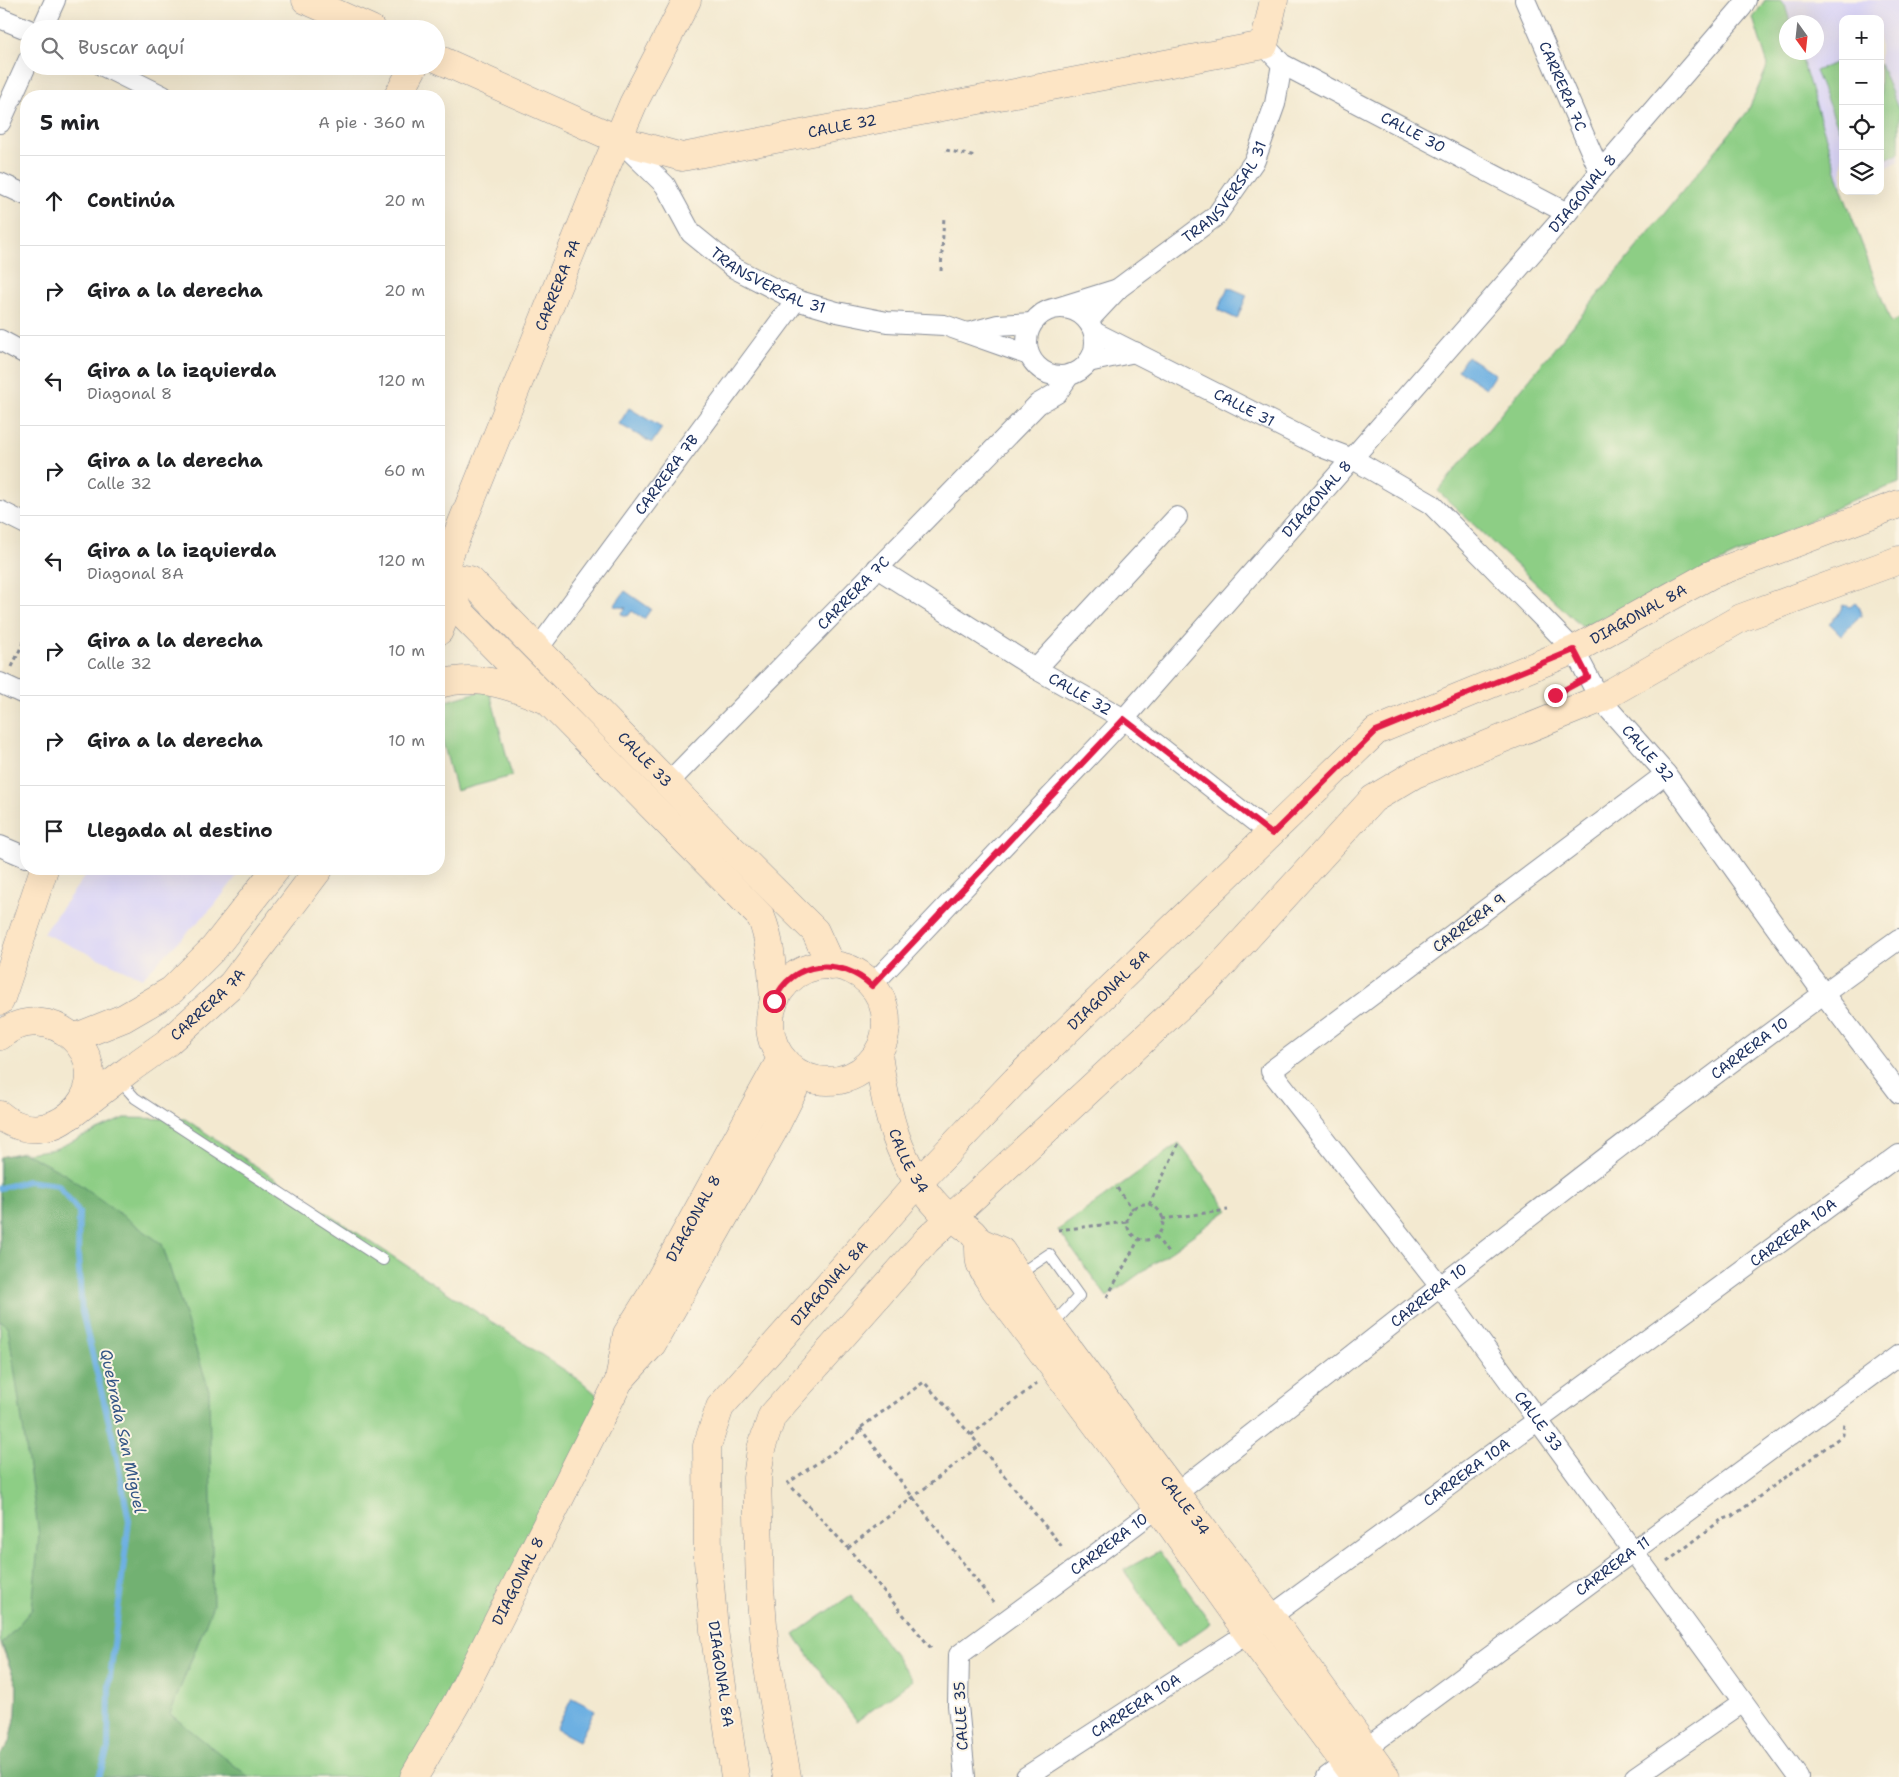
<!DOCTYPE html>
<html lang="es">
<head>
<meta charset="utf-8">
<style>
	body { margin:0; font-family:"Shantell Sans",sans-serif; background:#f2f2f2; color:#202124 }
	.controls { position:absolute; right:15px; top:15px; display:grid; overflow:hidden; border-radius:10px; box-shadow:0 5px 20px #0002 }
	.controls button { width:45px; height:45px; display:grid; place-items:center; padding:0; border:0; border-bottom:1px solid #e0e0e0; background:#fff; color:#202124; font:25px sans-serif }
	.compass { position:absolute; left:1779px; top:15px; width:45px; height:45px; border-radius:50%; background:#fff; box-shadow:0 5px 20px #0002; rotate:165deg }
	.stop { position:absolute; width:15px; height:15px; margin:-11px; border:4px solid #e11d48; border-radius:50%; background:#fff }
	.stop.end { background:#e11d48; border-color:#fff; box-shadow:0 1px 5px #0008 }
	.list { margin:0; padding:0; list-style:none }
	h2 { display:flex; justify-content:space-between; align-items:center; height:65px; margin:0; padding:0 20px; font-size:21px }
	h2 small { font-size:16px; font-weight:400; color:#757577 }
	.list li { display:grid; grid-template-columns:32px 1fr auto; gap:15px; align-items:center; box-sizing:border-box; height:90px; padding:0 20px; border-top:1px solid #e0e0e0 }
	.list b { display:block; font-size:19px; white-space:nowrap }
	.list p { margin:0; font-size:16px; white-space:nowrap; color:#757577 }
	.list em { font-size:16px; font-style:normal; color:#757577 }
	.icon { flex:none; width:28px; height:28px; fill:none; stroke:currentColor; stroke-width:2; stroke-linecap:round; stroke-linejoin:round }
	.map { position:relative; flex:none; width:1899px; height:1777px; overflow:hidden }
	.search { position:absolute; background:#fff; box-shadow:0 5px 20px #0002; left:20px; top:20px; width:425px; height:55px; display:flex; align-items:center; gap:12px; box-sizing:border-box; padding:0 18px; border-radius:28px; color:#757577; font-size:19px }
	.panel { position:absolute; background:#fff; box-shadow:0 5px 20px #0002; left:20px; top:90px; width:425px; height:785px; border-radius:20px }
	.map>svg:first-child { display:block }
</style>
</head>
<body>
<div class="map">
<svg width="1899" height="1777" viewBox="0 0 1899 1777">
	<rect width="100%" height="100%" fill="#fcf5e5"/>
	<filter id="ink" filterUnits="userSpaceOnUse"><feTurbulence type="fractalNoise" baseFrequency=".02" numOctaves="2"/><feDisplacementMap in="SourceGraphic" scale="10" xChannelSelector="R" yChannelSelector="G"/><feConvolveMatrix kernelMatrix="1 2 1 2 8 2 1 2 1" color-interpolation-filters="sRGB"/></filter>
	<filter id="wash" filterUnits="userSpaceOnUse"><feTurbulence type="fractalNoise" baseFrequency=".0096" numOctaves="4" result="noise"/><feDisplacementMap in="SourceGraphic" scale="20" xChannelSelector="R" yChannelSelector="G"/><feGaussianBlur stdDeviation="1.12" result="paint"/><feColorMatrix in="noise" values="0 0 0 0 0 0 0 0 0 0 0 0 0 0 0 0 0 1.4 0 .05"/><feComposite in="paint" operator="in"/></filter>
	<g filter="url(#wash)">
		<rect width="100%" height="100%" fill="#f3e9d0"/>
		<!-- built -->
		<path fill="#dbd6f7" d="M1780,0H1899V161L1880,171V19H1843L1842,190L1800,53L1816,52V22H1790L1785,5Z
			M90,869H242L214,906L142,978L43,933Z"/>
		<!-- green -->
		<path fill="#8dce85" stroke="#547e72" d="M1765,0H1780L1785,5L1790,22H1786V52L1800,53L1842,190L1891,323L1899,319V483L1855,499L1582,627L1438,491L1748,111L1768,65L1753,18Z
			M1843,60V139L1815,71Z
			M1880,64L1899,111V153L1880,161Z
			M489,689L512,776L456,791L439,727V703Z
			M124,1118L185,1119L581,1381L613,1409L414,1777H0V1755L10,1742L16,1715L17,1686L0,1641V1157L55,1149Z
			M1179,1143L1228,1210L1107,1297L1058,1230Z
			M1159,1551L1211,1623L1177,1647L1124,1570Z
			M851,1595L913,1680L857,1721L794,1635Z"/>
		<!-- forest -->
		<path fill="#72b172" stroke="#467068" d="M23,1152L65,1174L162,1244L209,1390L213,1605L170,1714L249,1777H0V1755L10,1742L16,1715L17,1686L2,1644L32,1609L39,1535L8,1327L0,1321V1157Z"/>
		<!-- water -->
		<path fill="#6db0e2" stroke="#4470a0" d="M1228,287L1247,295L1237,319L1218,310Z
			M1467,356L1495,374L1486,388L1458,370Z
			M629,408L662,428L652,443L619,424Z
			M625,591L651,609L644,619L632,611L628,616L621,614L626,608L614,606Z
			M1855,603L1860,607L1861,616L1841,635L1829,623L1838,615L1843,605L1850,607Z
			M572,1698L595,1710L579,1741L556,1729Z"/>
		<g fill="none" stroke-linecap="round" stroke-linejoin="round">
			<!-- stream -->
			<path stroke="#6db0e2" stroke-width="6" d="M0,1188L28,1181L58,1185L79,1212L78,1256L82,1312L114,1443L129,1521L109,1686L108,1749L99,1777"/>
		</g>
	</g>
	<g filter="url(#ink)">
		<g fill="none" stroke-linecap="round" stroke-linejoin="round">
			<!-- lane casing -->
			<g stroke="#878c97" stroke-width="12">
				<path id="lane" d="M118,1079L135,1098L383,1260
					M1018,1275L1049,1254L1079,1296L1052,1325"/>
			</g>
			<!-- street casing -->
			<g stroke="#878c97" stroke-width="22">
				<g id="street">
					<path id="s1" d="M1525,0L1600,172"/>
					<path d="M0,18L29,30"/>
					<path d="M42,29L55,0"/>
					<path id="s2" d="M1264,45L1282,64L1567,213"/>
					<path d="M103,66L163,96"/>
					<path d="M0,123L29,59"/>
					<path id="s3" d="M620,141L665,185L691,233L734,268L796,300L837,312L887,322L944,325L1029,355"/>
					<path d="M0,183L26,195"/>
					<path d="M1057,308L1118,289"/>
					<circle cx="1061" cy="342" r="34"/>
					<path id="s4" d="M1088,321L1119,288L1216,216L1255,160L1275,104L1282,64"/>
					<path id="s5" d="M1094,332L1324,448L1353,459L1431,504L1574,650L1600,699L1666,774L1823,993L1899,1093"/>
					<path d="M968,333L998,325L1032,323"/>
					<path d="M0,340L26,354"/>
					<path d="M1088,362L1135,352"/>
					<path d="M0,511L26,524"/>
					<path id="s6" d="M877,568L1036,669L1124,719L1271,834"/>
					<path id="s7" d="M537,650L796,300"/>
					<path d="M1036,669L1177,517"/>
					<path d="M0,683L26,695"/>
					<path id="s8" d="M1666,774L1271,1071L1439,1285L1798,1777"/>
					<path id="s9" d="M669,782L1038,404L1057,393L1070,374"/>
					<path d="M0,846L26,857"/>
					<path id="s10" d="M872,985L1124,719L1567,213L1600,172L1742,7L1746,0"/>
					<path id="s11" d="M965,1777L958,1705L959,1655C1032,1601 1106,1548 1178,1492C1417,1306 1653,1115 1899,939"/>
					<path id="s12" d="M1026,1777L1248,1633L1899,1155"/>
					<path id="s13" d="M1327,1777L1899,1355"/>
					<path d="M1635,1777L1743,1702"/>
				</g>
			</g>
			<!-- secondary casing -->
			<g stroke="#878c97" stroke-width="29">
				<g id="secondary">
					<path d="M306,0L371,29"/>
					<path id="s14" d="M436,58L619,140L682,157L1264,45L1274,0"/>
					<path d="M398,96L414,66"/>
					<path id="s15" d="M441,575L470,580L725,842L815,931L831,966"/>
					<path d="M446,585L461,613L761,917C772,944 772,972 774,1001"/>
					<path id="s16" d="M439,631L446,613L441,575L594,195L633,104L687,0"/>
					<path d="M439,684C475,674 507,684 541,698"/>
					<circle cx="828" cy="1023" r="58"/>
					<path d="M0,1001L44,869"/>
					<path d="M0,1036C49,994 118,1058 78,1107C69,1117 60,1124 46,1127C30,1131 13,1126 0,1115"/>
					<path d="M74,1038L124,1018L172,990L214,948L276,869"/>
					<path id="s17" d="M878,1054C886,1112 897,1164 939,1208C949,1218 966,1224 975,1236C981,1243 978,1253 980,1262C982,1271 990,1281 995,1289L1158,1507L1248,1633L1355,1777"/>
					<path id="s18" d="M71,1115L130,1069L168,1042L232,984L319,869"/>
					<path id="s19" d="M978,1241L1001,1251L1051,1326L1176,1494L1270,1616L1386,1777"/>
					<path id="s20" d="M619,1381L627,1334L652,1294L781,1059"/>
					<path id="s21" d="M414,1777L457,1702L619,1381L652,1344L773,1131L801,1075"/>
					<path id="s22" d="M735,1777L714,1630L708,1561L707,1446L720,1407L918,1183L1016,1080L1376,731L1574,650L1710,575L1899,504"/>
					<path d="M787,1777L765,1650L760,1588L757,1478L761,1449L772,1416L927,1240L1211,977L1373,799L1415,774L1600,699L1741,618L1899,560"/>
				</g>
			</g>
			<!-- path -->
			<path stroke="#878c97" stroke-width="3" stroke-dasharray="4 4" stroke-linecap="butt" d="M946,150L976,157
				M941,271L944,216
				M12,667L26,636
				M1117,1188L1133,1209
				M1127 1222a18 18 0 1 1 36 0a18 18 0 1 1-36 0Z
				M1149,1205L1179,1143
				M1162,1219L1228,1210
				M1058,1230L1127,1222
				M1156,1236L1168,1253
				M1107,1297L1139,1239
				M860,1428L993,1602
				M971,1435L1037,1383
				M848,1548L979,1446
				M1667,1562L1721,1520L1733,1516L1843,1435L1844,1422
				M931,1648L848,1548L788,1483L857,1436L860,1428L924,1382L971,1435L1063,1548"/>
			<!-- lane -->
			<use href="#lane" stroke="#fff" stroke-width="10"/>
			<!-- street -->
			<use href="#street" stroke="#fff" stroke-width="20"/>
			<!-- secondary -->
			<use href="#secondary" stroke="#fde5c5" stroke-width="28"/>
		</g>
	</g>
	<g fill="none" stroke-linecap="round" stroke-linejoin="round" filter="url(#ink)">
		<!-- route -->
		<path stroke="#e11d48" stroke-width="6" d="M774,1001C792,959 841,957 872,986L1124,719L1272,834L1376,731L1574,650L1588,677L1555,695"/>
	</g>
	<g text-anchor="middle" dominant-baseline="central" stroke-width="4" stroke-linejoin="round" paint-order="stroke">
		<!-- street labels -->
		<g font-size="15" fill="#1b2f5e" stroke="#fcf5e5">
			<text stroke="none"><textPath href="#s1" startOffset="94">CARRERA 7C</textPath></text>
			<text stroke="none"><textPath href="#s14" startOffset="429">CALLE 32</textPath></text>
			<text stroke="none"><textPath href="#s2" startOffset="174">CALLE 30</textPath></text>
			<text stroke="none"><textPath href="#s4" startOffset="190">TRANSVERSAL 31</textPath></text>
			<text stroke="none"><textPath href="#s10" startOffset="1064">DIAGONAL 8</textPath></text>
			<text stroke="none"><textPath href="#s3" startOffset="209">TRANSVERSAL 31</textPath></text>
			<text stroke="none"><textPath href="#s16" startOffset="370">CARRERA 7A</textPath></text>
			<text stroke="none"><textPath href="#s5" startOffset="168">CALLE 31</textPath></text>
			<text stroke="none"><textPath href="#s7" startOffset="218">CARRERA 7B</textPath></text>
			<text stroke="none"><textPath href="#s10" startOffset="659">DIAGONAL 8</textPath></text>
			<text stroke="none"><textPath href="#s9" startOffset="264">CARRERA 7C</textPath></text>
			<text stroke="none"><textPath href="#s22" startOffset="1604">DIAGONAL 8A</textPath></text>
			<text stroke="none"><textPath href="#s6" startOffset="239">CALLE 32</textPath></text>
			<text stroke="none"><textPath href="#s5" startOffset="711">CALLE 32</textPath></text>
			<text stroke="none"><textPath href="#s15" startOffset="280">CALLE 33</textPath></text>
			<text transform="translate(1469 923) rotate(-37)">CARRERA 9</text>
			<text stroke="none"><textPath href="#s22" startOffset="944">DIAGONAL 8A</textPath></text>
			<text stroke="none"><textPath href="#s18" startOffset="176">CARRERA 7A</textPath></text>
			<text stroke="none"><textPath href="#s11" startOffset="1119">CARRERA 10</textPath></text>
			<text stroke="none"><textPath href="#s17" startOffset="112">CALLE 34</textPath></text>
			<text stroke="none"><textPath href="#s20" startOffset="181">DIAGONAL 8</textPath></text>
			<text stroke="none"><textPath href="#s12" startOffset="941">CARRERA 10A</textPath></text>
			<text stroke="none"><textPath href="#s22" startOffset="539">DIAGONAL 8A</textPath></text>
			<text stroke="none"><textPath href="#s11" startOffset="714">CARRERA 10</textPath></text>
			<text stroke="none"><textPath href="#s8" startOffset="935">CALLE 33</textPath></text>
			<text stroke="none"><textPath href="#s12" startOffset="536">CARRERA 10A</textPath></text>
			<text stroke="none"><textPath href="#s19" startOffset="339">CALLE 34</textPath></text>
			<text stroke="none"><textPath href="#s11" startOffset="309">CARRERA 10</textPath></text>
			<text stroke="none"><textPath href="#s13" startOffset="355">CARRERA 11</textPath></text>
			<text stroke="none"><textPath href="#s21" startOffset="222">DIAGONAL 8</textPath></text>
			<text transform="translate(721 1674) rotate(82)">DIAGONAL 8A</text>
			<text stroke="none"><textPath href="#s12" startOffset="131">CARRERA 10A</textPath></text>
			<text transform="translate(961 1716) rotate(-93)">CALLE 35</text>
		</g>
		<!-- water labels -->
		<g font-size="16" font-style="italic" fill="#345686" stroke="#fcf5e5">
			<text transform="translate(123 1431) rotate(78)">Quebrada San Miguel</text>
		</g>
	</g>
</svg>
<div class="controls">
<button>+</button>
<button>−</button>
<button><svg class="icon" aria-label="locate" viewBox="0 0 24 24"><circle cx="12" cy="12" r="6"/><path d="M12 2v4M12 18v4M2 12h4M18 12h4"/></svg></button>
<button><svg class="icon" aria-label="layers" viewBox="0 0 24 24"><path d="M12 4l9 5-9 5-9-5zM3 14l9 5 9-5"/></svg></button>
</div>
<svg class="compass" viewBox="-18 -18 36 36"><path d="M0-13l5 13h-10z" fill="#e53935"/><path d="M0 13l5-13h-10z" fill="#757577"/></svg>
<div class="stop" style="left:774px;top:1001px"></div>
<div class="stop end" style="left:1555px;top:695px"></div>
<div class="search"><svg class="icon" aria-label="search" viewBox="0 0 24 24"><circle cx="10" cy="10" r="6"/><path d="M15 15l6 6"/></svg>Buscar aquí</div>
<section class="panel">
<h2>5 min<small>A pie · 360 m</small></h2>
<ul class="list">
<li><svg class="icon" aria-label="ahead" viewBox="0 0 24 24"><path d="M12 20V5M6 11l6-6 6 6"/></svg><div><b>Continúa</b></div><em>20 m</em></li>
<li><svg class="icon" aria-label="right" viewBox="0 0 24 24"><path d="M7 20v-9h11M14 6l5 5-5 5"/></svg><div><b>Gira a la derecha</b></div><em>20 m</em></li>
<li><svg class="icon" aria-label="left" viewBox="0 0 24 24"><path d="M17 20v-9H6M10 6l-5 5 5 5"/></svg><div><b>Gira a la izquierda</b><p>Diagonal 8</p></div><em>120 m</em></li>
<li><svg class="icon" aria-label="right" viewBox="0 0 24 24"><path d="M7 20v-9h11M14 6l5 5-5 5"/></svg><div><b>Gira a la derecha</b><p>Calle 32</p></div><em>60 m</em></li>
<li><svg class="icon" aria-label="left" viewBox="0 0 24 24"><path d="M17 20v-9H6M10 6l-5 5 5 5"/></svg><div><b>Gira a la izquierda</b><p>Diagonal 8A</p></div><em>120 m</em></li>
<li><svg class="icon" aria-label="right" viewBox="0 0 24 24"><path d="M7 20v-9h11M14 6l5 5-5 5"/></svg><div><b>Gira a la derecha</b><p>Calle 32</p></div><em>10 m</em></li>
<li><svg class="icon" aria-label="right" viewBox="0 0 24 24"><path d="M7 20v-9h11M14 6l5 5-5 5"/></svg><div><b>Gira a la derecha</b></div><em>10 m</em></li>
<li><svg class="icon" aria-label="arrive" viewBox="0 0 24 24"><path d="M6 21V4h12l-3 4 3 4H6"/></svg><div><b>Llegada al destino</b></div></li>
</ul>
</section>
</div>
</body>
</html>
